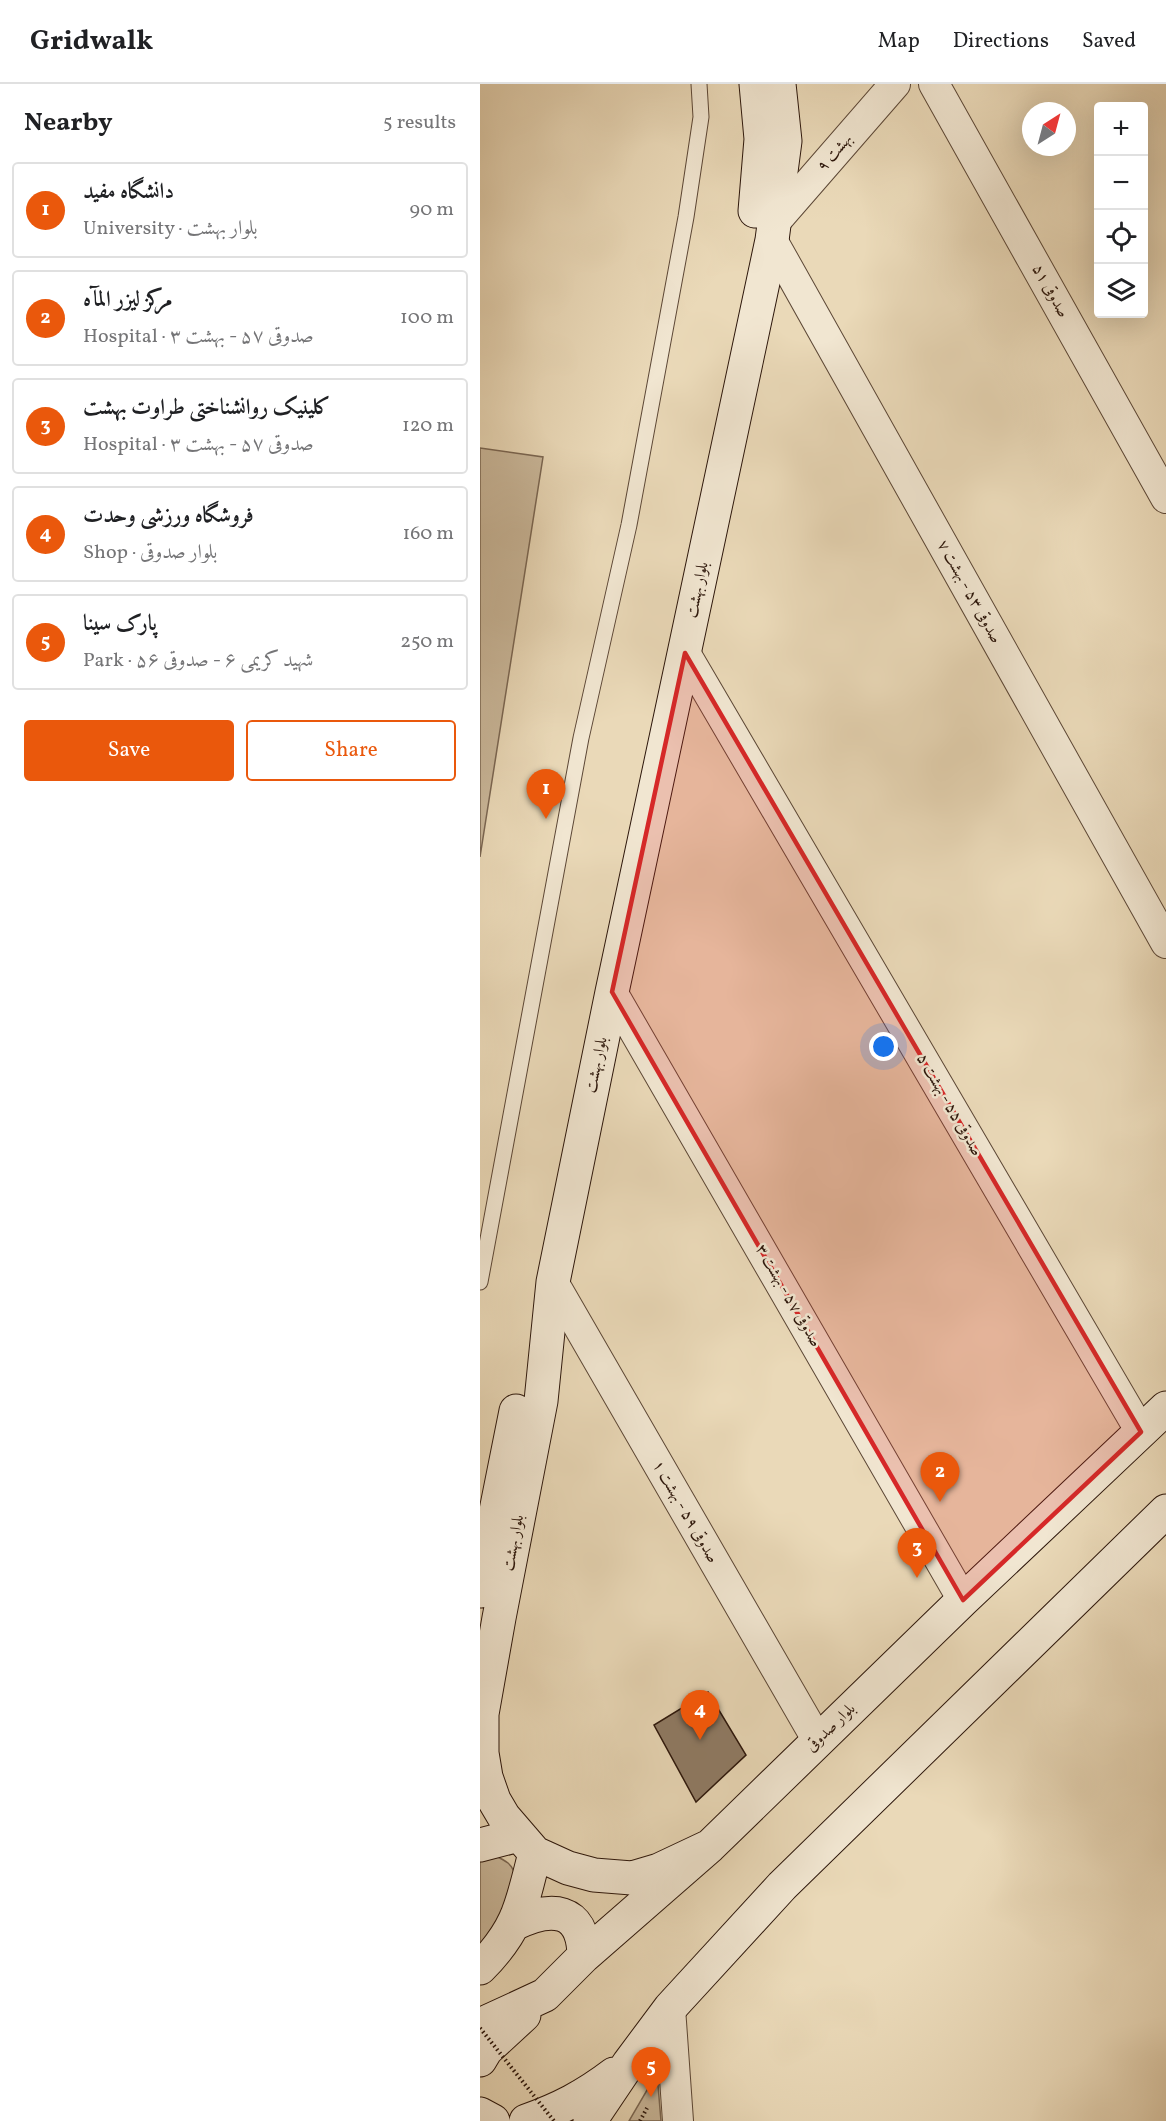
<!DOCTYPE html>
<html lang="en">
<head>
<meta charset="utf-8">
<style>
	body { margin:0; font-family:Vollkorn,Amiri,serif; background:#f2f2f2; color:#202124 }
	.controls { position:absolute; right:18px; top:18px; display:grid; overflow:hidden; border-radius:6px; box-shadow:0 6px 24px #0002 }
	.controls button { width:54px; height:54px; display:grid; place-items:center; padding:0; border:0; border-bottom:2px solid #e0e0e0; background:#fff; color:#202124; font:30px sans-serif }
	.compass { position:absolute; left:542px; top:18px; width:54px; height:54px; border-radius:50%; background:#fff; box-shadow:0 6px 24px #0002; rotate:36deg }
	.you { position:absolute; left:404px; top:963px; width:21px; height:21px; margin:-15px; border:4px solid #fff; border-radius:50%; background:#1a73e8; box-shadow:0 0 0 9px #1a73e833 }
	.badge { display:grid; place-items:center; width:39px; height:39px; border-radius:50%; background:#ea580c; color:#fff; font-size:20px; font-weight:700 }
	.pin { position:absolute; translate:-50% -50px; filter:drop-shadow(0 2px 3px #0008) }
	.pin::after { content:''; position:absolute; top:32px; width:21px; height:18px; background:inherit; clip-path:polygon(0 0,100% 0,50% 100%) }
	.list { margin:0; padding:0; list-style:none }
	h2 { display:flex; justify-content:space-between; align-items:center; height:78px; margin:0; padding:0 24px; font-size:26px }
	h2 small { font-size:20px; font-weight:400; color:#757577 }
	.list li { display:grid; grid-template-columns:39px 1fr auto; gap:18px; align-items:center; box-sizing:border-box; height:96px; margin:0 12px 12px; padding:0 12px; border:2px solid #e0e0e0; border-radius:6px }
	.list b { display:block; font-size:22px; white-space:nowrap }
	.list p { margin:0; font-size:20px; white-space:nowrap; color:#757577 }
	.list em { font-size:20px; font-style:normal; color:#757577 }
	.actions { display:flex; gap:12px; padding:18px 24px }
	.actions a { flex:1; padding:14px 0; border:2px solid #ea580c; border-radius:6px; text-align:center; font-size:21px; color:#ea580c }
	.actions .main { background:#ea580c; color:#fff }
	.icon { flex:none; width:33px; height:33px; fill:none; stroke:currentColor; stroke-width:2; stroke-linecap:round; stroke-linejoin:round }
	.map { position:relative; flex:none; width:686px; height:2037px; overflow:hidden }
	header { display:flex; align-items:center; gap:36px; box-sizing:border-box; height:84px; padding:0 30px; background:#fff; border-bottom:2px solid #e0e0e0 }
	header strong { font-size:28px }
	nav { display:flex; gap:33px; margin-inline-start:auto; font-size:21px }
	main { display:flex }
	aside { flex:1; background:#fff }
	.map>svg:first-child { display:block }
</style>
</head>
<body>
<header>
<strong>Gridwalk</strong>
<nav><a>Map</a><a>Directions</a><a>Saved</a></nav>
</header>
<main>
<aside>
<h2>Nearby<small>5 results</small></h2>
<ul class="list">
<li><span class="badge">1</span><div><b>دانشگاه مفید</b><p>University · بلوار بهشت</p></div><em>90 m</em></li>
<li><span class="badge">2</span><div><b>مرکز لیزر المآه</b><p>Hospital · صدوقی ۵۷ - بهشت ۳</p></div><em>100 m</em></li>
<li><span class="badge">3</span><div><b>کلینیک روانشناختی طراوت بهشت</b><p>Hospital · صدوقی ۵۷ - بهشت ۳</p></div><em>120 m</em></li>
<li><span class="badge">4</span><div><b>فروشگاه ورزشی وحدت</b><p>Shop · بلوار صدوقی</p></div><em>160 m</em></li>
<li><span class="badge">5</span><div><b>پارک سینا</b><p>Park · شهید کریمی ۶ - صدوقی ۵۶</p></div><em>250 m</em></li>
</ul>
<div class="actions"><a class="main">Save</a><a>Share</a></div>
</aside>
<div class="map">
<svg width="686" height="2037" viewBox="0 0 686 2037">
	<rect width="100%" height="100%" fill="#ead9b8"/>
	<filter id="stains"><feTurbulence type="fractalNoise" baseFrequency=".00333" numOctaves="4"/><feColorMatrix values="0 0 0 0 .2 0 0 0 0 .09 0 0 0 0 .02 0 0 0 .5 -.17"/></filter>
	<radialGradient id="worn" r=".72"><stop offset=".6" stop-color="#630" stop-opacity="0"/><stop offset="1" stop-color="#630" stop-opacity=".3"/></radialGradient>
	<!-- green -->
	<path fill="#cab89b" stroke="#7b6753" stroke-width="1.5" d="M0,364L63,373L0,773Z
		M16,1772C20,1774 24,1776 28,1779C52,1800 12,1847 0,1866V1777Z
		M177,1989L181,2037H149Z"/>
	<!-- building -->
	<path fill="#8f7b65" stroke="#2c160b" stroke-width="1.5" d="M228,1608L266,1671L216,1718L174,1641Z"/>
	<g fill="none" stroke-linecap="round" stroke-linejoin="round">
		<!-- lane casing -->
		<g stroke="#5c4736" stroke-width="17">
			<path id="lane" d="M0,1198L101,654L149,441L206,133L221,33L219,0"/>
		</g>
		<!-- street casing -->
		<g stroke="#5c4736" stroke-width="32">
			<path id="street" d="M454,0L686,414
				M295,138L415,0
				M292,156L686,859
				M205,569L661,1348
				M132,908L483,1516
				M73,1198L338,1657
				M190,1924L198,2037"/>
		</g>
		<!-- secondary casing -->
		<g stroke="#2c160b" stroke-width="35">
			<path id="secondary" d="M275,127L281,55L276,0
				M0,1507L36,1327
				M0,1761L39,1751
				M230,1762L179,1786L152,1794L114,1791L88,1784L55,1769L24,1733L14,1716L6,1693L2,1669V1630L19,1534L61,1317L73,1198L132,908L292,156L305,57L299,0
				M34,1840C71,1822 103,1823 104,1872
				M0,1884C39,1845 42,1820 55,1769
				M0,1941L65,1911L104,1872L230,1762L483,1516L686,1324
				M0,1976L6,1966L44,1931
				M0,2030L13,2037
				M46,2037C80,2025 105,2012 134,1990
				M110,2037L149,1979L190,1924L302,1802L686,1427"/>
		</g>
		<!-- path -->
		<path stroke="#2c160b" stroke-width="4" stroke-dasharray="1.5 3" stroke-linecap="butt" d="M160,2037L167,2024"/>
		<!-- lane -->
		<use href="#lane" stroke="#f1e6d1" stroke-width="15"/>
		<!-- street -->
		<use href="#street" stroke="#f1e6d1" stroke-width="30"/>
		<!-- secondary -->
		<use href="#secondary" stroke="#f1e6d1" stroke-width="33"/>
		<!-- path-bridge -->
		<path stroke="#2c160b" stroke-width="4" stroke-dasharray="1.5 3" stroke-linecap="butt" d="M0,1944L74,2037"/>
	</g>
	<!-- marked area -->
	<path fill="#d62828" fill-opacity="0.2" stroke="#d62828" stroke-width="4.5" stroke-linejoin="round" d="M205,569L661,1348L483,1516L132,908Z"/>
	<g text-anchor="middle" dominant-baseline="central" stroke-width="5" stroke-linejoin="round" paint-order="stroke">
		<!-- street labels -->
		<g font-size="16" fill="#2c160b" stroke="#f1e6d1">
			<text transform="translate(355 69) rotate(-49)">بهشت ۹</text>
			<text transform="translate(570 207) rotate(61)">صدوقی ۵۱</text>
			<text transform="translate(218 506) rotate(-78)">بلوار بهشت</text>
			<text transform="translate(489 508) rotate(61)">صدوقی ۵۳ - بهشت ۷</text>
			<text transform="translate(117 981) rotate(-78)">بلوار بهشت</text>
			<text transform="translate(469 1021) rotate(60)">صدوقی ۵۵ - بهشت ۵</text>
			<text transform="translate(308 1212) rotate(60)">صدوقی ۵۷ - بهشت ۳</text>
			<text transform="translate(205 1428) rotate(60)">صدوقی ۵۹ - بهشت ۱</text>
			<text transform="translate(34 1459) rotate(-79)">بلوار بهشت</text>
			<text transform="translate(351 1644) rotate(-44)">بلوار صدوقی</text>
		</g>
	</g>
	<rect width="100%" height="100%" filter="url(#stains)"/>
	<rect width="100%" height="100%" fill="url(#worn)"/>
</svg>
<div class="controls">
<button>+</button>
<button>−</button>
<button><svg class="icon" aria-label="locate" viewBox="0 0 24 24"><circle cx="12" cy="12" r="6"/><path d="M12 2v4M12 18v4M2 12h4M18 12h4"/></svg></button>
<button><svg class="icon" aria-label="layers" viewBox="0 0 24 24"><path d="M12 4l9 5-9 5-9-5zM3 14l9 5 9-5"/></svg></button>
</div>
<svg class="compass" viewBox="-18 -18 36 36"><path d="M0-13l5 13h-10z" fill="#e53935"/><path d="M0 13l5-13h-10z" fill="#757577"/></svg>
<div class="you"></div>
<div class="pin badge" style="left:66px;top:735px">1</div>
<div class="pin badge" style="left:460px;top:1418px">2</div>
<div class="pin badge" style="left:437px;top:1494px">3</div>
<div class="pin badge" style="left:220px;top:1656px">4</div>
<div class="pin badge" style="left:171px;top:2013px">5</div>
</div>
</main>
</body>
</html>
